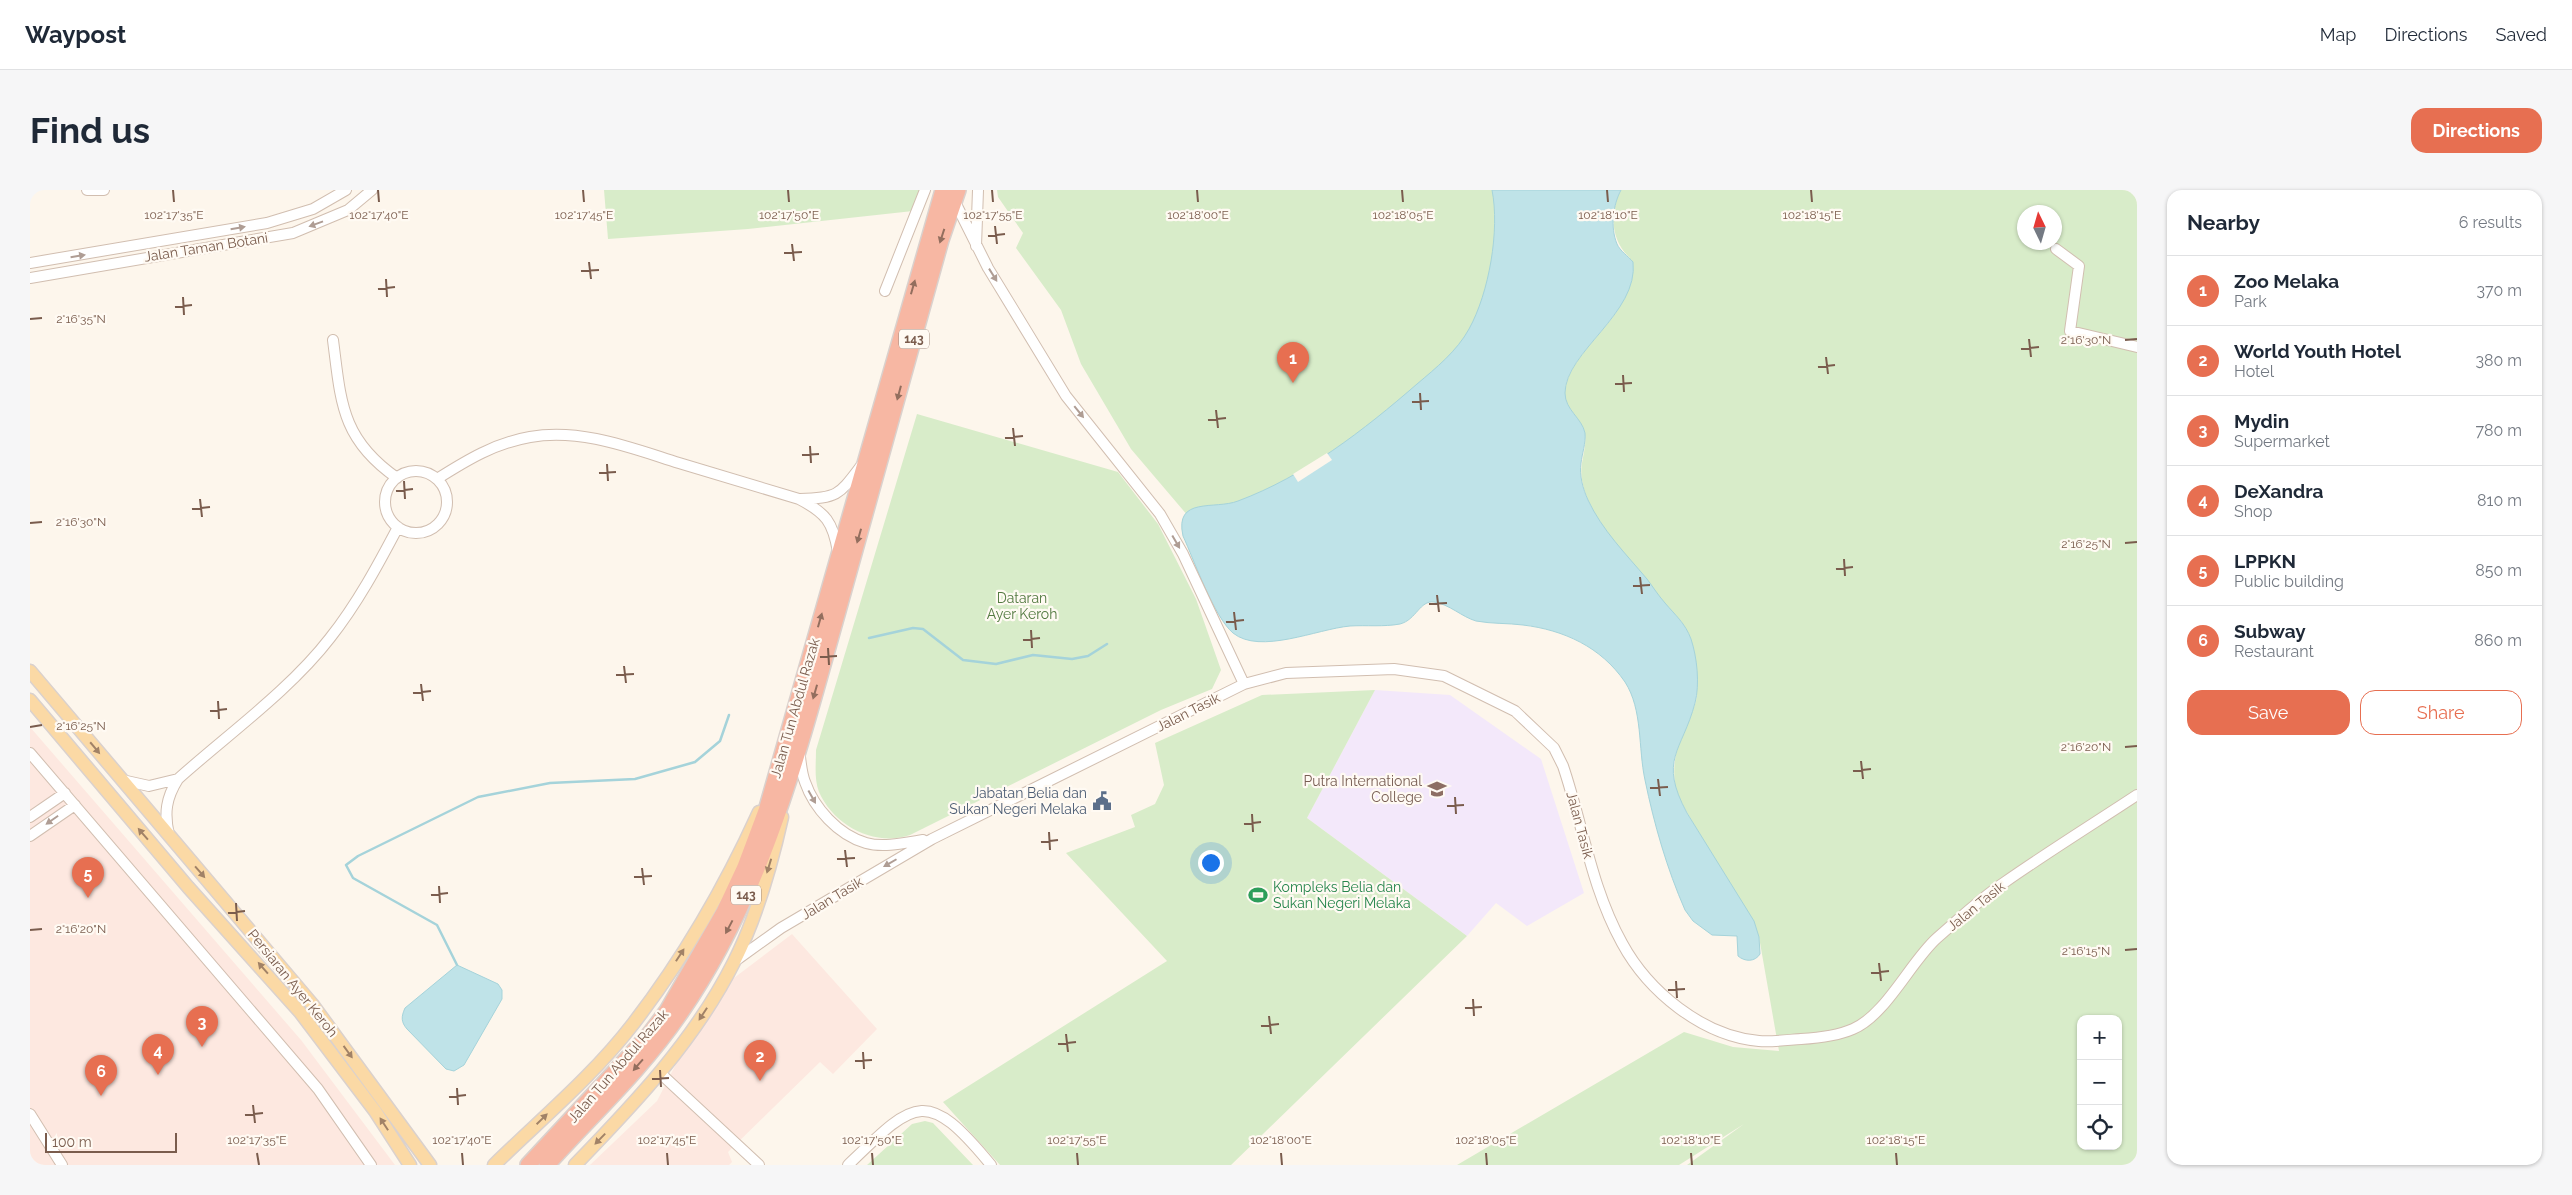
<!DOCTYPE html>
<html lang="en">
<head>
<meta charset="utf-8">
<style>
	body { margin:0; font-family:Raleway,sans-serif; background:#f6f6f7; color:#1f2937 }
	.controls { position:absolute; right:15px; bottom:15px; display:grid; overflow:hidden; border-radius:10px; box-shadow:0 1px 4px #0004 }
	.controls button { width:45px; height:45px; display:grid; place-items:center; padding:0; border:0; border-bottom:1px solid #e0e1e3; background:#fff; color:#1f2937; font:25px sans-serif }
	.compass { position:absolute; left:1987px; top:15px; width:45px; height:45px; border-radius:50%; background:#fff; box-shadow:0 1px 4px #0004; rotate:355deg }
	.scale { position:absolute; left:15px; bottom:12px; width:132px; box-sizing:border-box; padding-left:5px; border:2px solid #7a5c4d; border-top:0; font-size:14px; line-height:18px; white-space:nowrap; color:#7a5c4d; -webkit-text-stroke:4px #fffaf3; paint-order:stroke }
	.you { position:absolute; left:1180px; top:672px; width:18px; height:18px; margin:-12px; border:4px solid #fff; border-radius:50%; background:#1a73e8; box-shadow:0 0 0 8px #1a73e833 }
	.badge { display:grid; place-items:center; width:32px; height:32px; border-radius:50%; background:#e76f51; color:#fff; font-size:16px; font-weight:700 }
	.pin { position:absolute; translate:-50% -41px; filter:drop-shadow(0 1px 2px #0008) }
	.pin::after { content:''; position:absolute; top:26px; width:18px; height:15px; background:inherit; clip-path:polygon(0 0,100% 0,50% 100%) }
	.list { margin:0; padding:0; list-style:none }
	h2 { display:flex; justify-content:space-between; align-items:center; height:65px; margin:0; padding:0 20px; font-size:21px }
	h2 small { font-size:16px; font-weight:400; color:#747a83 }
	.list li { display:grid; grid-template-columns:32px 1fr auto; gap:15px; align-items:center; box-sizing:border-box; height:70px; padding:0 20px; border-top:1px solid #e0e1e3 }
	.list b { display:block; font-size:19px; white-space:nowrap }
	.list p { margin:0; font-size:16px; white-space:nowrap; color:#747a83 }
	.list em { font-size:16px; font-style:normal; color:#747a83 }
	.actions { display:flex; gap:10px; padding:15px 20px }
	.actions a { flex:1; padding:11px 0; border:1px solid #e76f51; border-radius:15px; text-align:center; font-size:18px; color:#e76f51 }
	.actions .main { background:#e76f51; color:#fff }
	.icon { flex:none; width:28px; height:28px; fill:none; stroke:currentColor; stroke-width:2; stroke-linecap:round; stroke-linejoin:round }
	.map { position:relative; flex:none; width:2107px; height:975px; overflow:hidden; border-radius:15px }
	header { display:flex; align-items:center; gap:30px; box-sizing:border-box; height:70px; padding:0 25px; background:#fff; border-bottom:1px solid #e0e1e3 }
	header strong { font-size:24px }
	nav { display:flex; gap:28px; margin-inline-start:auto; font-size:18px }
	.intro { display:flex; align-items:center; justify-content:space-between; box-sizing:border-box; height:120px; padding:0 30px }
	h1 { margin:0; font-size:35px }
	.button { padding:12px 22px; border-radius:15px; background:#e76f51; color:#fff; font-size:18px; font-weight:700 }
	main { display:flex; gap:30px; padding:0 30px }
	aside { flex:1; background:#fff; border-radius:15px; box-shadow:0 1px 4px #0004 }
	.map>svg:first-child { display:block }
</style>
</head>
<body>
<header>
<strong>Waypost</strong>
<nav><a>Map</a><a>Directions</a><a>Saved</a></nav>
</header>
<div class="intro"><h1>Find us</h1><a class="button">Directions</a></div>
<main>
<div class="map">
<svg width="2107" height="975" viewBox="0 0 2107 975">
	<rect width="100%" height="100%" fill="#fdf6ec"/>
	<!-- commercial -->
	<path fill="#fde8e0" d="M0,537L271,850L365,975H0Z
		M762,744L847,839L803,884L790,872L698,962L702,972L699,975H560L627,911L645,876L700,791Z"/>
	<!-- education -->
	<path fill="#f3e8fa" d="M1345,500L1420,505L1511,569L1554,703L1497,736L1466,713L1437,746L1277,628Z"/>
	<!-- green -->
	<path fill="#d8ecc9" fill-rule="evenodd" d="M574,0H892L883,21L718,39L578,49Z
		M967,0H1528L1458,213L1181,353L1101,259L1051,174L1031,120L986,58L993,43L968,7Z
		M1591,0H2107V975H1657L1714,934L1649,975H1427L1654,842L1703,857L1749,861L1729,747L1647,605C1641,579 1645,560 1656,535C1659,528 1664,519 1666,511C1669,492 1666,469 1661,451C1656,432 1644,425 1633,411C1607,377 1559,333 1552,290C1549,274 1557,260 1555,245C1553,229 1536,221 1535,205C1533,175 1577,141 1590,116C1598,100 1599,85 1600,68C1581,51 1579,23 1591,0ZM1994,22H2024V52H1994ZM2051,829H2088V956H2051Z
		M887,224L1088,282L1128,334L1166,409L1191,480L1182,499L1131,520L880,645C845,657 804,636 789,602C784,589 786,574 786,560Z
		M1345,500L1277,628L1437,746L1201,975H970L913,912L1137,771L1036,663L1105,637L1101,625L1125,614L1134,595L1125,553L1232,505Z
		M895,931L903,933L943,975H837L882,934Z"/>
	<!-- water -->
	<path fill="#bfe3e8" stroke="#a5d3da" d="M1462,0H1591C1583,15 1580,37 1587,54C1590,61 1598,66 1603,72C1609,123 1535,162 1535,203C1535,220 1552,228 1555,243C1556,253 1552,264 1551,273C1549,285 1553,299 1558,310C1572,340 1596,364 1617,389C1623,397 1628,405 1635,413C1646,426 1655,433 1661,449C1667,467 1670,494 1665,513C1652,562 1628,569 1657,623L1724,731L1729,747L1730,764C1725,772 1715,772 1708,766L1707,746L1682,745L1663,731L1655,720C1637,679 1624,634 1615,590C1608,558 1613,520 1595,492C1571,457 1534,440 1493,435C1478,433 1462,434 1446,431C1432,427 1419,414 1404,412C1390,410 1386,430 1370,434C1354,437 1336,435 1320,436C1287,439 1230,465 1203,443C1184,427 1164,370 1153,346C1144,306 1185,320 1208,311C1275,286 1334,240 1387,194C1406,178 1427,161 1439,139C1459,103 1470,40 1462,0Z
		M427,775L468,794L472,800V809L434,875L424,881L416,879L377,839C371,832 371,827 375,818Z"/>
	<!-- pier -->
	<path fill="#fdf6ec" d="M1297,263L1302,270L1268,292L1263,284Z"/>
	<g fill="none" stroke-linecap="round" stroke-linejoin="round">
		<!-- stream -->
		<path stroke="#a5d3da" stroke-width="2.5" d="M839,448L883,438L893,439L933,470L966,474L1003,465L1042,469L1058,466L1077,454
			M427,775L407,735L323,688L316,675L328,666L448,607L520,593L605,589L665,572L690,551L699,525"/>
		<!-- minor casing -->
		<g stroke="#d1beb0" stroke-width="12">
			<path id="minor" d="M57,0H74
				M924,10L958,78L1036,206L1130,324L1153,364L1214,494
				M946,56L948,0
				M2026,59L2049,76L2040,141L2107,157
				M0,73L237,33L283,19L316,0
				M0,88L263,43L318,20L342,0
				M855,101L895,0
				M303,150C311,212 311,249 367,288
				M355 312a31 31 0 1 1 62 0a31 31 0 1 1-62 0Z
				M407,289C437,270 465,253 500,247C551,238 601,258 649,273C689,285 729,297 769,309C796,323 803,332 808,362
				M770,309C808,308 809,305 831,276
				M769,561C771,571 771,582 775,592C784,618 808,645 836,653C853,658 875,653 893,650
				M0,563L288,899L341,975
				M92,590L119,596L148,589
				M0,627L35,603
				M139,645C134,623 136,608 148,589C197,545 260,500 300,448C327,414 348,375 368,337
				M0,646L45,615
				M705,771L751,738L902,649L1214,494L1256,483L1364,479L1414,486L1485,521L1524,558L1533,576C1553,635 1561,697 1592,753C1618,801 1672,846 1729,851C1742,852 1757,850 1771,849C1788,848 1807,846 1823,839C1856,825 1881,771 1907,748C1929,729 1951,708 1975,692C2018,662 2063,634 2107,605
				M630,883L729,975
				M0,924L32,975
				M818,975C885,910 896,896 961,975"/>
		</g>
		<!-- major casing -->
		<g stroke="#dad1cd" stroke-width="15">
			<path id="major" d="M0,481L282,814L400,975
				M0,510L158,697L270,822L345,921L380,975
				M464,975C511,929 563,886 603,834C653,769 695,697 729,622
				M545,975C605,913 665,850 704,772C727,727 741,676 752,627"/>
		</g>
		<!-- highway casing -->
		<g stroke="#dad1cd" stroke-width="18">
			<path id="highway" d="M498,975L618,846L637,821L694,722L715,677L736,621L913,0
				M517,975C561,926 612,879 649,825C733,705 769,560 808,421C843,297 877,173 911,50L928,0"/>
		</g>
		<!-- minor -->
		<use href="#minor" stroke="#fff" stroke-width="10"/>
		<!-- major -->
		<use href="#major" stroke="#fbd9a5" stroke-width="12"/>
		<!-- highway -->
		<use href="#highway" stroke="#f7b7a3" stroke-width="15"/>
	</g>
	<!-- one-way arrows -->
	<defs><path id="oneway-solid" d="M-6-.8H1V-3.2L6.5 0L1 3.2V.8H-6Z" transform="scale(1.25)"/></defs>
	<g fill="#af9d94">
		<use href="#oneway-solid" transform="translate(286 34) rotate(160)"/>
		<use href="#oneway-solid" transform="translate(208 38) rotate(-10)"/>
		<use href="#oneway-solid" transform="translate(48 66) rotate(-9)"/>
		<use href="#oneway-solid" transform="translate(963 85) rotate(58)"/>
		<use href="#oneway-solid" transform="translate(1049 222) rotate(51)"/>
		<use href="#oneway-solid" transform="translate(1146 352) rotate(60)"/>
		<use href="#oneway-solid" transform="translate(782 607) rotate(61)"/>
		<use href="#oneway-solid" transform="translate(22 630) rotate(145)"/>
		<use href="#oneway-solid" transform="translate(860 673) rotate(150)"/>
	</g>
	<g fill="#936e5e">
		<use href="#oneway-solid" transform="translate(912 46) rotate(108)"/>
		<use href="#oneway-solid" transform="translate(883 97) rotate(-74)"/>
		<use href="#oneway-solid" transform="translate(869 203) rotate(105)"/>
		<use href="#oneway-solid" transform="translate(829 346) rotate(106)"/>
		<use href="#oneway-solid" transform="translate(790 430) rotate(-74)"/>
		<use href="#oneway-solid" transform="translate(785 502) rotate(106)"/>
		<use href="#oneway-solid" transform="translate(699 737) rotate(118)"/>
		<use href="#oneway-solid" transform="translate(608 875) rotate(131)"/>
	</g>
	<g fill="#a18267">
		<use href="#oneway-solid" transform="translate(65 558) rotate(50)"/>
		<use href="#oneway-solid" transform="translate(113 644) rotate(-131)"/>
		<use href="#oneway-solid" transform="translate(739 676) rotate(107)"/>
		<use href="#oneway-solid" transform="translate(170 682) rotate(49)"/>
		<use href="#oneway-solid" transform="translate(650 765) rotate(-57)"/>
		<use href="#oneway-solid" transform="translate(233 778) rotate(-131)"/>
		<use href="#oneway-solid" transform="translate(673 824) rotate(123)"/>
		<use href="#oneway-solid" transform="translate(318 862) rotate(54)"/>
		<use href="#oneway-solid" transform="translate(512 929) rotate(-44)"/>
		<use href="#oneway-solid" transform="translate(354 934) rotate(-123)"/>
		<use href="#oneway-solid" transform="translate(570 949) rotate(134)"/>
	</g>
	<!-- ticks -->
	<path fill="none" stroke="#7a5c4d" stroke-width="2" d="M143,0L144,12M348,0L349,12M553,0L554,12M758,0L759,12M962,0L963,12M1167,0L1168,12M1372,0L1373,12M1577,0L1578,12M1781,0L1782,12M965,36L967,54M958,46L975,44M762,54L764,71M754,63L772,62M559,72L561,89M551,81L569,80M356,89L357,107M348,99L365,97M153,107L154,125M145,117L162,115M0,129L12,128M1999,149L2001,167M2095,150L2107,149M1991,159L2009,157M1796,167L1798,184M1788,177L1805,175M1593,185L1594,202M1585,194L1602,193M1390,203L1391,220M1382,212L1399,211M1186,220L1188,238M1178,230L1196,228M983,238L985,256M975,248L993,246M780,256L781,273M772,265L789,264M577,274L578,291M569,283L586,282M374,291L375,309M366,301L383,299M170,309L172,327M162,319L180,317M0,333L12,332M2095,353L2107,352M1814,369L1815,386M1806,379L1823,377M1610,387L1612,404M1603,396L1620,395M1407,405L1409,422M1399,414L1417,413M1204,422L1206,440M1196,432L1214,430M1001,440L1002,458M993,450L1010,448M798,458L799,475M790,467L807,466M594,476L596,493M586,485L604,484M391,494L393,511M383,503L401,501M188,511L189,529M180,521L197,519M0,537L12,535M2095,557L2107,556M1831,571L1833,589M1823,581L1841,579M1628,589L1630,606M1620,598L1638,597M1425,607L1426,624M1417,616L1434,615M1222,624L1223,642M1214,634L1231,632M1019,642L1020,660M1011,652L1028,650M815,660L817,677M807,669L825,668M612,678L614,695M604,687L622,686M409,696L410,713M401,705L418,703M206,713L207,731M198,723L215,721M0,740L12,739M2095,760L2107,759M1849,773L1851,791M1841,783L1859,781M1646,791L1647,808M1638,800L1655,799M1443,809L1444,826M1435,818L1452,817M1239,826L1241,844M1231,836L1249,834M1036,844L1038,862M1028,854L1046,852M833,862L834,879M825,871L842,870M630,880L631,897M622,889L639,888M427,898L428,915M419,907L436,905M223,915L225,933M215,925L233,923M227,963L229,975M432,963L433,975M637,963L638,975M842,963L843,975M1047,963L1048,975M1251,963L1252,975M1456,963L1457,975M1661,963L1662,975M1866,963L1867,975"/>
	<!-- icons -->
	<defs>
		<g id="university-bare" transform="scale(1.5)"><path d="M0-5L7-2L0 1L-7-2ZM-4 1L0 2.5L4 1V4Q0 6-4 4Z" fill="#8d6e63" stroke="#fffaf3" stroke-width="2.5" paint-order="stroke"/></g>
		<g id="civic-bare" transform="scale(1.5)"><path d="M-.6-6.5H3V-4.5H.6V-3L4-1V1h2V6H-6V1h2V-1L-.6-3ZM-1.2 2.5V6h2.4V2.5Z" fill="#5c6f8a" stroke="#fffaf3" stroke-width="2.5" paint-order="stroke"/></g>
		<g id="stadium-bare" transform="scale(1.5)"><path d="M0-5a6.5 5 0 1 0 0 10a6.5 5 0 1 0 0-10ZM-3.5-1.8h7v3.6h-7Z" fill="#2e9e5b" stroke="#fffaf3" stroke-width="2.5" paint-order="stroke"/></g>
	</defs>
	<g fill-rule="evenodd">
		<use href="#university-bare" x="1407" y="599"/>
		<use href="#civic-bare" x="1072" y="611"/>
		<use href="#stadium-bare" x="1228" y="705"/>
	</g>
	<g text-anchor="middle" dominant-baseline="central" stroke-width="4.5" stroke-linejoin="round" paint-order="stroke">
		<!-- shield labels -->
		<g fill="#fffaf3" stroke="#a28b7f" stroke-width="1">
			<rect x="869" y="139.5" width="30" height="19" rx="4"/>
			<rect x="701" y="695.5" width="30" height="19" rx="4"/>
		</g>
		<g font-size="12" font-weight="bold" fill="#7a5c4d">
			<text x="884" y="149">143</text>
			<text x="716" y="705">143</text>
		</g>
		<!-- street labels -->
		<g font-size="14" fill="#7a5c4d" stroke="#fffaf3">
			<text transform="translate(176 57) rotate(-9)">Jalan Taman Botani</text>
			<text transform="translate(765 518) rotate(-74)">Jalan Tun Abdul Razak</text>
			<text transform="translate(1158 522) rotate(-27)">Jalan Tasik</text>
			<text transform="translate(1550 635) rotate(75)">Jalan Tasik</text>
			<text transform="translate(802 708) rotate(-31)">Jalan Tasik</text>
			<text transform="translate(1946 716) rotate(-39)">Jalan Tasik</text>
			<text transform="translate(263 793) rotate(51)">Persiaran Ayer Keroh</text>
			<text transform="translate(588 876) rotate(-49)">Jalan Tun Abdul Razak</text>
		</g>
		<!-- park labels -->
		<g font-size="14" fill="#537a41" stroke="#fffaf3">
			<text x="992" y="408">Dataran<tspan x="992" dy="16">Ayer Keroh</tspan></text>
		</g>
		<!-- education labels -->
		<g font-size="14" fill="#785e54" stroke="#fffaf3" text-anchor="end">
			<text x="1392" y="591">Putra International<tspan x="1392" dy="16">College</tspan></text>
		</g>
		<!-- service labels -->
		<g font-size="14" fill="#4e5e75" stroke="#fffaf3" text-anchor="end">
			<text x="1057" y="603">Jabatan Belia dan<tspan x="1057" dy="16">Sukan Negeri Melaka</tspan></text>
		</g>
		<!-- leisure labels -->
		<g font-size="14" fill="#27864d" stroke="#fffaf3" text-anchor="start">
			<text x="1243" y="697">Kompleks Belia dan<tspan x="1243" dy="16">Sukan Negeri Melaka</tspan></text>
		</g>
	</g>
	<g font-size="12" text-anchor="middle" fill="#7a5c4d" stroke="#fffaf3" stroke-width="4.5" stroke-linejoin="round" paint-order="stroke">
		<text x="144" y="29">102°17'35"E</text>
		<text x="349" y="29">102°17'40"E</text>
		<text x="554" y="29">102°17'45"E</text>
		<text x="759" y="29">102°17'50"E</text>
		<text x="963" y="29">102°17'55"E</text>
		<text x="1168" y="29">102°18'00"E</text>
		<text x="1373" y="29">102°18'05"E</text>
		<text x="1578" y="29">102°18'10"E</text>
		<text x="1782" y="29">102°18'15"E</text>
		<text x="51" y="133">2°16'35"N</text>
		<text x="2056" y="154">2°16'30"N</text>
		<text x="51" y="336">2°16'30"N</text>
		<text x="2056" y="358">2°16'25"N</text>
		<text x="51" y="540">2°16'25"N</text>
		<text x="2056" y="561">2°16'20"N</text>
		<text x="51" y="743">2°16'20"N</text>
		<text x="2056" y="765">2°16'15"N</text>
		<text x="227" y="954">102°17'35"E</text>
		<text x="432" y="954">102°17'40"E</text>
		<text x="637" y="954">102°17'45"E</text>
		<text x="842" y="954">102°17'50"E</text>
		<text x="1047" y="954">102°17'55"E</text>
		<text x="1251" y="954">102°18'00"E</text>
		<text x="1456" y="954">102°18'05"E</text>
		<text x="1661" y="954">102°18'10"E</text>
		<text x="1866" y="954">102°18'15"E</text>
	</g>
</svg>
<div class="controls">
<button>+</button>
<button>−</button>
<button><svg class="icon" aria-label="locate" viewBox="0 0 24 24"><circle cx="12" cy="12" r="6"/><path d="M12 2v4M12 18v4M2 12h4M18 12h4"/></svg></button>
</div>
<svg class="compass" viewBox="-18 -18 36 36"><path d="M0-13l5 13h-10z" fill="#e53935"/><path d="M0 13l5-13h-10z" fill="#747a83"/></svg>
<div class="scale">100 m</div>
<div class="you"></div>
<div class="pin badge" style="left:1263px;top:193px">1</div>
<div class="pin badge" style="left:730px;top:891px">2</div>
<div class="pin badge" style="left:172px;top:857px">3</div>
<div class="pin badge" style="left:128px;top:885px">4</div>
<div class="pin badge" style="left:58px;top:708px">5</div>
<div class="pin badge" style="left:71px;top:906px">6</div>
</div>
<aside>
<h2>Nearby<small>6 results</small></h2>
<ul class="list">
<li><span class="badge">1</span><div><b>Zoo Melaka</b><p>Park</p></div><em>370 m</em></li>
<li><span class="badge">2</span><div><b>World Youth Hotel</b><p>Hotel</p></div><em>380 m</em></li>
<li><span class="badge">3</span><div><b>Mydin</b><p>Supermarket</p></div><em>780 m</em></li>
<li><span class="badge">4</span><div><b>DeXandra</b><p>Shop</p></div><em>810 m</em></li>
<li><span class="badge">5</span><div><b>LPPKN</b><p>Public building</p></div><em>850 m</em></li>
<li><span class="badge">6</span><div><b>Subway</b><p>Restaurant</p></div><em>860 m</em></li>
</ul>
<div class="actions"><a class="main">Save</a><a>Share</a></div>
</aside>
</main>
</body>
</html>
